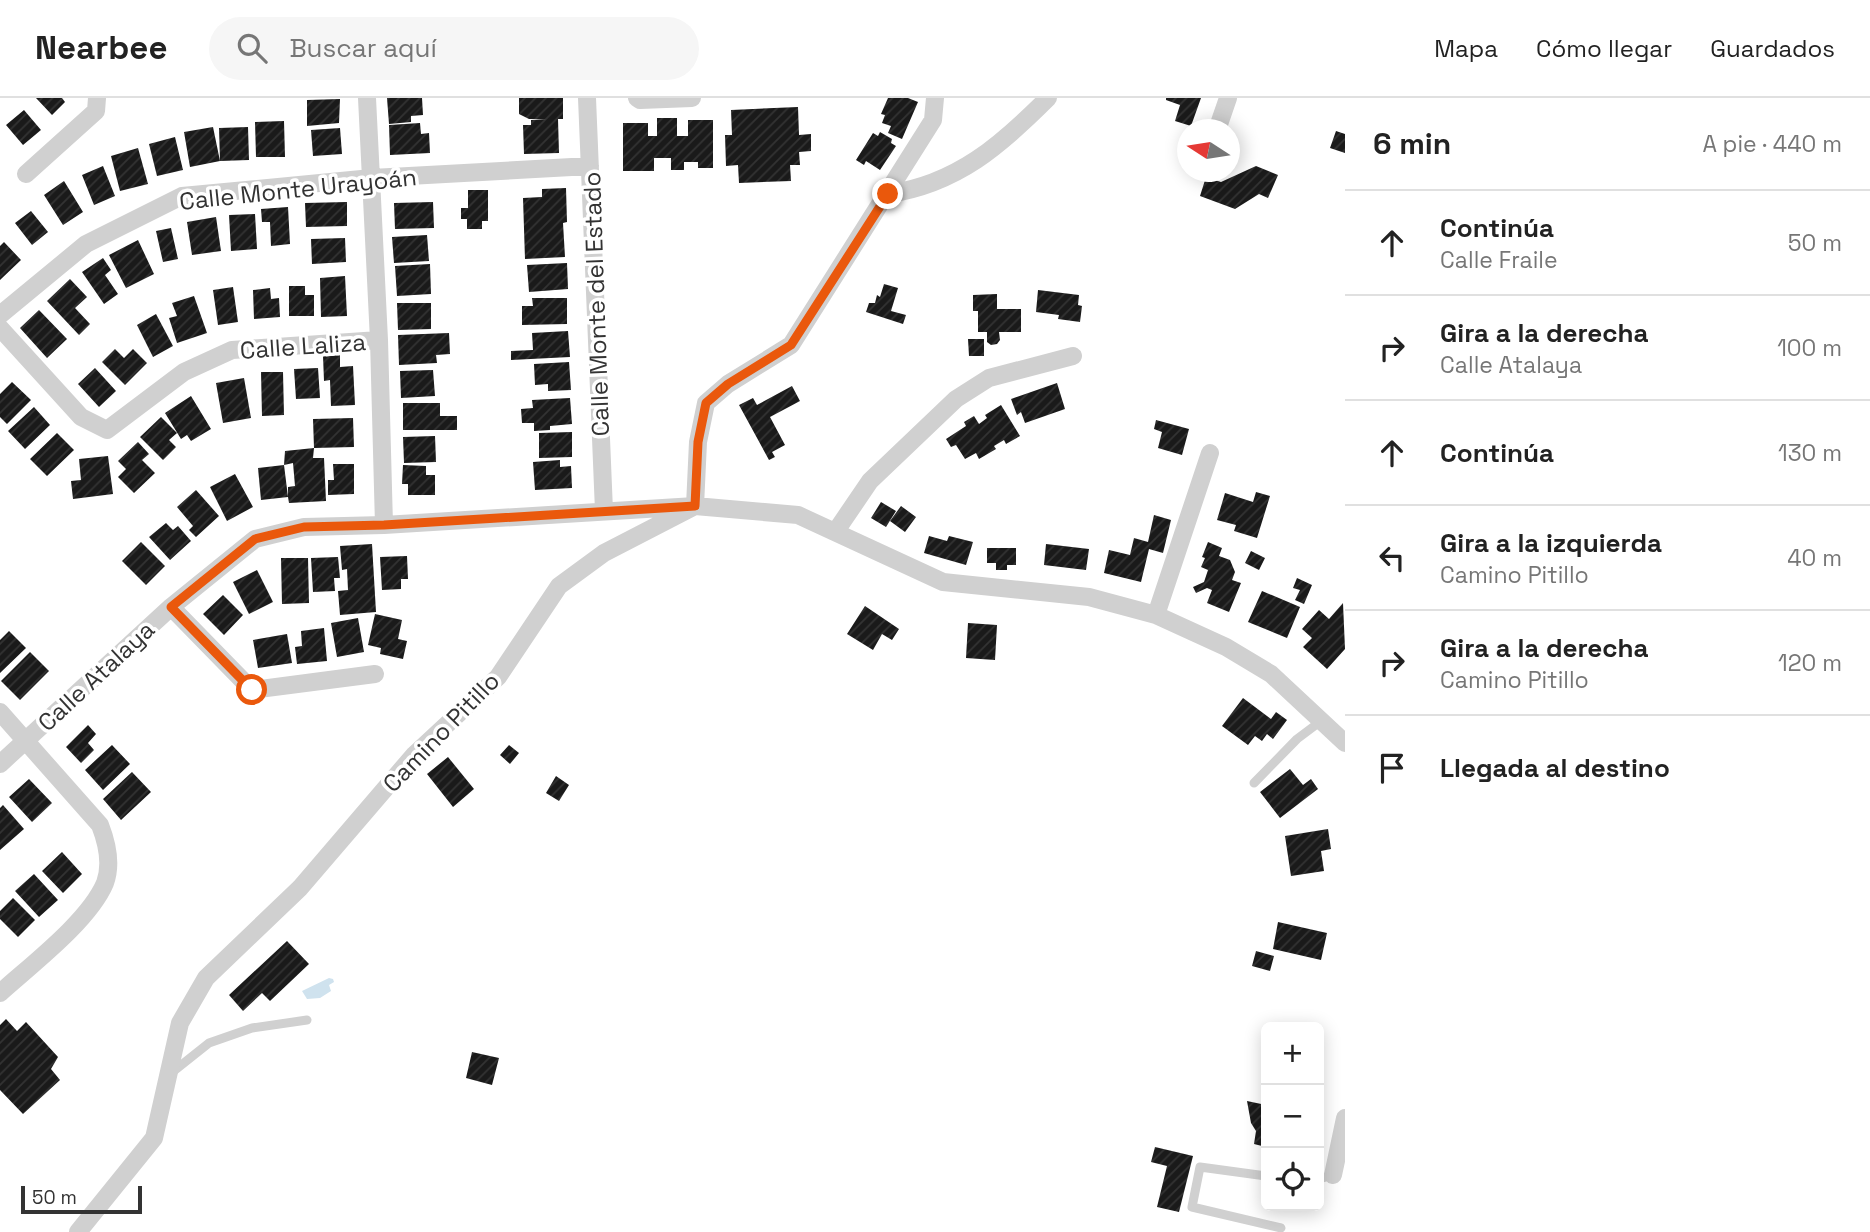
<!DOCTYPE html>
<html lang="es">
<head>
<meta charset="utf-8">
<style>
	body { margin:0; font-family:"Space Grotesk",sans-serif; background:#f6f6f6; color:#222 }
	.controls { position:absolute; right:21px; bottom:21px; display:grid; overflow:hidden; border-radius:10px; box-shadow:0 4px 18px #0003 }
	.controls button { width:63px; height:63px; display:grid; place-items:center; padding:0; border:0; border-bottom:2px solid #e0e0e0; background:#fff; color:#222; font:35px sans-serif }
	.compass { position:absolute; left:1177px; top:21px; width:63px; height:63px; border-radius:50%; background:#fff; box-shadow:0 4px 18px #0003; rotate:282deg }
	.scale { position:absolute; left:21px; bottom:18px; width:121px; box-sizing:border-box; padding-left:7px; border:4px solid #333; border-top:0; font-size:19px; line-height:24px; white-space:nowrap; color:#333; -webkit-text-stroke:5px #fff; paint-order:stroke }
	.stop { position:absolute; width:21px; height:21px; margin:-16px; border:5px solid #ea580c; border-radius:50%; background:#fff }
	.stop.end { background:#ea580c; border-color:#fff; box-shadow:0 2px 7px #0008 }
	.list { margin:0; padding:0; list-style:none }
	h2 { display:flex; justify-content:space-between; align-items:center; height:91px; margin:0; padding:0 28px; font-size:30px }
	h2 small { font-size:23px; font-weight:400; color:#767676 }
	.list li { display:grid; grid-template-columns:46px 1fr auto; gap:21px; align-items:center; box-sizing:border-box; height:105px; padding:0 28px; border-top:2px solid #e0e0e0 }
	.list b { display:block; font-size:26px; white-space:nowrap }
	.list p { margin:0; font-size:23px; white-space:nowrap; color:#767676 }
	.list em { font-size:23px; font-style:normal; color:#767676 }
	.icon { flex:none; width:38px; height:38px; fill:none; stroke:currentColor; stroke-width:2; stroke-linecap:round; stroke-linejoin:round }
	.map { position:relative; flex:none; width:1345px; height:1134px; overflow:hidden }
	header { display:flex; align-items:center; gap:42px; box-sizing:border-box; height:98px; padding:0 35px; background:#fff; border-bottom:2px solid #e0e0e0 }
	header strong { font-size:33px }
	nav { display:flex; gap:38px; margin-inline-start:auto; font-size:24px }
	.search { width:490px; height:63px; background:#f6f6f6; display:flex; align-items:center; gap:18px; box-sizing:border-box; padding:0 24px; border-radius:38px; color:#767676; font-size:26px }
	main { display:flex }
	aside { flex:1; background:#fff }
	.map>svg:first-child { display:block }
</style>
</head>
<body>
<header>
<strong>Nearbee</strong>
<div class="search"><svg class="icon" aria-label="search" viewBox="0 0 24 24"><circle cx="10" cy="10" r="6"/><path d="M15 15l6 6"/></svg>Buscar aquí</div>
<nav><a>Mapa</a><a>Cómo llegar</a><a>Guardados</a></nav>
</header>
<main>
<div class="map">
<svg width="1345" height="1134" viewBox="0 0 1345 1134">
	<defs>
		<pattern id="building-hatch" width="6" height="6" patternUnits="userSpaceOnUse" patternTransform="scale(1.75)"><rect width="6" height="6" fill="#1a1a1a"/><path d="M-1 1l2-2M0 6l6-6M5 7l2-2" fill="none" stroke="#333"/></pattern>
	</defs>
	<rect width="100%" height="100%" fill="#fff"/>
	<!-- water -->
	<path fill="#cfe2ee" d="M329,880L333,881L334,884L329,887L331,893L320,900L307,901L302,893Z"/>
	<!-- building -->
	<path fill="url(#building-hatch)" d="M36,0H62L65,4L52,17Z
		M387,0H422L423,17L411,18V24L389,26Z
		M519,0H563V21H558L559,55L524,56L523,27H531V22L546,21H529L519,16Z
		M888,0H908L918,4L902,41L888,35L891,28L882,25L885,17L881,16Z
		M1166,0H1201L1191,28L1175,23L1180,7L1166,2Z
		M340,1L339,25L307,28V2Z
		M798,9L799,37L811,36V53L799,54L800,67H790L791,83L739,85L738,67L726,68L725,37H732L731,12Z
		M24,12L41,32L23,47L6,27Z
		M657,20H677V38H688V22H713V70H698V64H684V72H671V60H654V73H623V25H648V38H657Z
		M284,23L285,59H256L255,24Z
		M420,25L421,36L429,35L430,55L390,57L389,27Z
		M213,29L220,63L219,30L248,29L249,62L220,63L190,69L184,34Z
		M340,30L342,56L313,58L311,32Z
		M1336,33L1345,36V55L1330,50Z
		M880,34L892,41L891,45L896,48L880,72L866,63L864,67L856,62L873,35L878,38Z
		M175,39L183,72L157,78L149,46Z
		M138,50L148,86L120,93L111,58Z
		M103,68L115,98L94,107L82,77Z
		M1256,68L1278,77L1268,100L1259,96L1235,111L1200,98L1206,79L1221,84Z
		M64,83L83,114L63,127L44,97Z
		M566,90L567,124L563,125L565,159L525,161L523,100L542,99V91Z
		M468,92H488V123H482V131H467V121H461V110H468Z
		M347,104V128L306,129L305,105Z
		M433,104L434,130L395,131L394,105Z
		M288,109L290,146L271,148L270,124H262L261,111Z
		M31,113L48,134L32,147L15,125Z
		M255,116L257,151L231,153L229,117Z
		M216,119L221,153L192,157L187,124Z
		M171,130L178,161L163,164L156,133Z
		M427,137L429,163L394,165L392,139Z
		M345,140L346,164L312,166L311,141Z
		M138,142L154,176L126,190L109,157Z
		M4,144L21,162L0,182V148Z
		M103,160L111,172L105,177L118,196L104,206L82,174Z
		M567,165L568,191L529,194L527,167Z
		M430,166L431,196L397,198L395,168Z
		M345,178L347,218L321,219L320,180Z
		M70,181L87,199L75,210L90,226L79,237L47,203Z
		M884,186L898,190L891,213L906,217L903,226L866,214L869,205H875L877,197L880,199Z
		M289,188H305V197H314V218H289Z
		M233,189L238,224L218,227L213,192Z
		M270,190L271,201L279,200L280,219L254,221L253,192Z
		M1038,192L1079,197L1078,207L1082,208L1080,224L1058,221L1059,217L1036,214Z
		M997,196V211H1021V234H999L1000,242L997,246L991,247L987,244V234H978V213H973V197Z
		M194,198L207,235L177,245L169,220L177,218L172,205Z
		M532,200H567V226L522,227V208H533Z
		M397,205H431V231L398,232Z
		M39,212L67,241L47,260L20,230Z
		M156,216L173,248L153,259L137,227Z
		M568,233L570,259L511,262V253L533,252L532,235Z
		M449,235L450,256L436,257L437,265L399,267L398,237Z
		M968,241H984V258H969Z
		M115,251L124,260L133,251L147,265L125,287L102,264Z
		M340,257V269L353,268L355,307L331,308L330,282L324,283L323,258Z
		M569,264L571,292L548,293V286L535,287L534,266Z
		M95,270L116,293L99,309L78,286Z
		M318,270L320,300L296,301L294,271Z
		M433,272L435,298L401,300L400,273Z
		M261,274H283L284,317L262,318Z
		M244,280L251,320L223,325L216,285Z
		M12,284L31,302L7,326L0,319V296Z
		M1057,285L1065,311L1025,325L1021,314L1017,317L1011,301Z
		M792,288L800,303L770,319L785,347L772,354L775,359L769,362L739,307L753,300L757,307Z
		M191,298L211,331L191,343L187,337L181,341L165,315Z
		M570,300L572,326L550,328V332L534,333V325H522L521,311L533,310L532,302Z
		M403,305H440V318H457V332H403Z
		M1001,307L1020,338L1006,346L1004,342L994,348L996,351L979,361L976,355L965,361L956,347L951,349L946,341L966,328L964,324L974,318L979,326L987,320L985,317Z
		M34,309L50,327L25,351L8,333Z
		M161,319L177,335L169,342L176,349L163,362L140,339Z
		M353,320L354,349L314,350L313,321Z
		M1156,322L1189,331L1182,357L1158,350L1162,334L1154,331Z
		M572,334V359L539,360V335Z
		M57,335L74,352L47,378L30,361Z
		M435,338L436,364L404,365L403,339Z
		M138,344L149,356L142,362L155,375L134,395L118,379L126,371L118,363Z
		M314,350L313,360H324L326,403L289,405L288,399L261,402L258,370L284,367L288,399V389L295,388L293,365L284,367L285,353Z
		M108,358L113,396L73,401L71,383L81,382L79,361Z
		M560,362V369L571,368L572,390L535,392L533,364Z
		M333,366H354V396L328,397V382H334Z
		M403,367L426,368V377H435V397H408V386H402Z
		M235,376L253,409L227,423L210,389Z
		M196,392L219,418L196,439L189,432L193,428L177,409Z
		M1256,394L1270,398L1257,440L1234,433L1236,427L1217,422L1225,395L1253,404Z
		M881,404L896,413L886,429L871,420Z
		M901,408L916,419L905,434L890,423Z
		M1154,417L1171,422L1163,455L1149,451L1141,484L1104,475L1109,452L1130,457L1134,440L1148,444Z
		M166,425L173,432L178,428L191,443L170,462L149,439Z
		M929,438L947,443L949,438L973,444L966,467L924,455Z
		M141,444L165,468L146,487L122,463Z
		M1208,444L1222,450L1219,458L1230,462L1235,474L1232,482L1241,485L1229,514L1207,505L1212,492L1207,490L1196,495L1193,489L1204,484L1208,472L1201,469L1205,460L1202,459Z
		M372,446L376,514L340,517L338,493L348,492L347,471L342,472L340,448Z
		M1046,446L1089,451L1086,472L1044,467Z
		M987,450H1016V467H1007V472H996V465H987Z
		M1251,453L1265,460L1259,472L1245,465Z
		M407,458L408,481H401V491L382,492L380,459Z
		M338,459L340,480H334L335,493L313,494L311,460Z
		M281,460H308L309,505L282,506Z
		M257,472L273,504L249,516L233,484Z
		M1297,480L1312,487L1304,506L1295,502L1300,492L1293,490Z
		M1262,493L1300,509L1287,540L1248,524Z
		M223,497L243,517L224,537L203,516Z
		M1343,505L1345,551L1327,571L1303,549L1312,540L1302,531L1319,512L1329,521Z
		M865,508L899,531L892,542L882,536L873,552L847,536Z
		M375,516L402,522L398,541L407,543L403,561L380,556L381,550L368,547Z
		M358,520L364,554L337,559L331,525Z
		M968,525L997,527L995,562L966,560Z
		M324,530L327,563L297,566L295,549L302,548L301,533Z
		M9,533L26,550L0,575V542Z
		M287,536L292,565L258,570L253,542Z
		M30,554L49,573L20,602L1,583Z
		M1243,600L1271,621L1276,614L1287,622L1273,641L1267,636L1262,643L1255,638L1248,647L1222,628Z
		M88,627L96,636L88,645L94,652L81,665L66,649Z
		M112,647L130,666L103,692L85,672Z
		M509,647L519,655L510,666L500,657Z
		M448,659L474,691L453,709L427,676Z
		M1290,671L1303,687L1311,681L1318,691L1280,720L1260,694Z
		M132,674L151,694L121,722L103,701Z
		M556,678L569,687L559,703L546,695Z
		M29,681L52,705L32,724L9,699Z
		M3,707L24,731L0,752V710Z
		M1328,731L1331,751L1321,753L1324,773L1291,778L1285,738Z
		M62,754L82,776L63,795L42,773Z
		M34,776L58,802L39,819L15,793Z
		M13,800L35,822L18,839L0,821V813Z
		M1278,824L1327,835L1321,862L1273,851Z
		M287,843L309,866L270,903L262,895L243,913L229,897Z
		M1256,853L1274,858L1270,873L1252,868Z
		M6,921L17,933L26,924L58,959L51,971L60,982L23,1016L0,992V927Z
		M472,954L499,960L492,987L466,980Z
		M1247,1003L1266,1007V1049L1254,1046L1256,1033L1251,1025Z
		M1155,1049L1193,1058L1179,1114L1157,1109L1167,1068L1151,1064Z"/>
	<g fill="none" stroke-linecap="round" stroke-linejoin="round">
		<!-- lane -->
		<path stroke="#d0d0d0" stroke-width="9" d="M1254,685L1297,641L1321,623
			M170,976L209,945L252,930L307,922
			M1266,1078L1200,1069L1192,1109L1281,1130
			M1319,1081L1333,1077"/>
		<!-- street -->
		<path stroke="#d0d0d0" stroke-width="18" d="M367,0L379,242L384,427
			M587,0L604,413
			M637,0L640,2L692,0
			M1217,32L1228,0
			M26,76L96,13L97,0
			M888,96C957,86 1001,47 1048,0
			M0,217L86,146L182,98L372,80L590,68
			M0,230L81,319L107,332L184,274L232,252L379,242
			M836,433L870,383L956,301L989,280L1073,258
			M171,509L252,592L375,576
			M1156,517L1210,355
			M0,614L100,727C107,745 112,766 105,785C89,823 31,867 0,895
			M0,666L171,509L255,441L304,429L384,427L695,408L798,417L943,484L1089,499L1156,517L1226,549L1271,576L1345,645
			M1333,1077L1345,1020
			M78,1134L154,1040L180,925L206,880L300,790L414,657L498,579L559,488L604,455L695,408L698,344L706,305L728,286L791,247L933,22L935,0"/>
	</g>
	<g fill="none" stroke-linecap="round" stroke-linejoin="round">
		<!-- route -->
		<path stroke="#ea580c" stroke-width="9" d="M252,592L171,509L255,441L304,429L384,427L695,408L698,344L706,305L728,286L791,247L888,96"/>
	</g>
	<g text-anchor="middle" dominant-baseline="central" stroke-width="7" stroke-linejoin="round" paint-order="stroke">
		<!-- street labels -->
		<g font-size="24" fill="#333" stroke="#fff">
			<text transform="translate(298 91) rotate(-6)">Calle Monte Urayoán</text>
			<text transform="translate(596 206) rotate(-92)">Calle Monte del Estado</text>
			<text transform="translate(303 248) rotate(-4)">Calle Laliza</text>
			<text transform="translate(96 578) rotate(-43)">Calle Atalaya</text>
			<text transform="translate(441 634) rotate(-46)">Camino Pitillo</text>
		</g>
	</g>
</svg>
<div class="controls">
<button>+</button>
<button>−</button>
<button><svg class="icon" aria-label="locate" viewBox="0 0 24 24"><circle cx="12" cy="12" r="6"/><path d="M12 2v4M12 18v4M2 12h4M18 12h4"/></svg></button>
</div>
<svg class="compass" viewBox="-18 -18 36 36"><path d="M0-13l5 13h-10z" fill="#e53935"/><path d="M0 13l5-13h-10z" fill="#767676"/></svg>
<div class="scale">50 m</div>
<div class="stop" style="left:252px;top:592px"></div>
<div class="stop end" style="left:888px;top:96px"></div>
</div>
<aside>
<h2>6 min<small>A pie · 440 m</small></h2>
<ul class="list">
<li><svg class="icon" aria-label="ahead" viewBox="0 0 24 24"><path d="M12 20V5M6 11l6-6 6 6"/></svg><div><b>Continúa</b><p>Calle Fraile</p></div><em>50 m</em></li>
<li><svg class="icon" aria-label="right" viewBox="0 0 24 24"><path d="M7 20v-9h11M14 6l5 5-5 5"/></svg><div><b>Gira a la derecha</b><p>Calle Atalaya</p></div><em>100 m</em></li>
<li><svg class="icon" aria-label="ahead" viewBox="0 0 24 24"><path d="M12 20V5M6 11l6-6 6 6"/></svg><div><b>Continúa</b></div><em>130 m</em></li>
<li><svg class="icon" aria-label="left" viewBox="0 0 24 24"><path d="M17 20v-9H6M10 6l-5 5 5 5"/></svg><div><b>Gira a la izquierda</b><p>Camino Pitillo</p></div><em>40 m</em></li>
<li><svg class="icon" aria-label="right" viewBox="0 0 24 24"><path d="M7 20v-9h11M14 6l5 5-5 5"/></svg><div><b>Gira a la derecha</b><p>Camino Pitillo</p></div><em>120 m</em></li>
<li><svg class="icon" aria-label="arrive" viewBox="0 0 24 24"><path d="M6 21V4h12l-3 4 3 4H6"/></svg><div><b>Llegada al destino</b></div></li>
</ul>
</aside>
</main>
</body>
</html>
